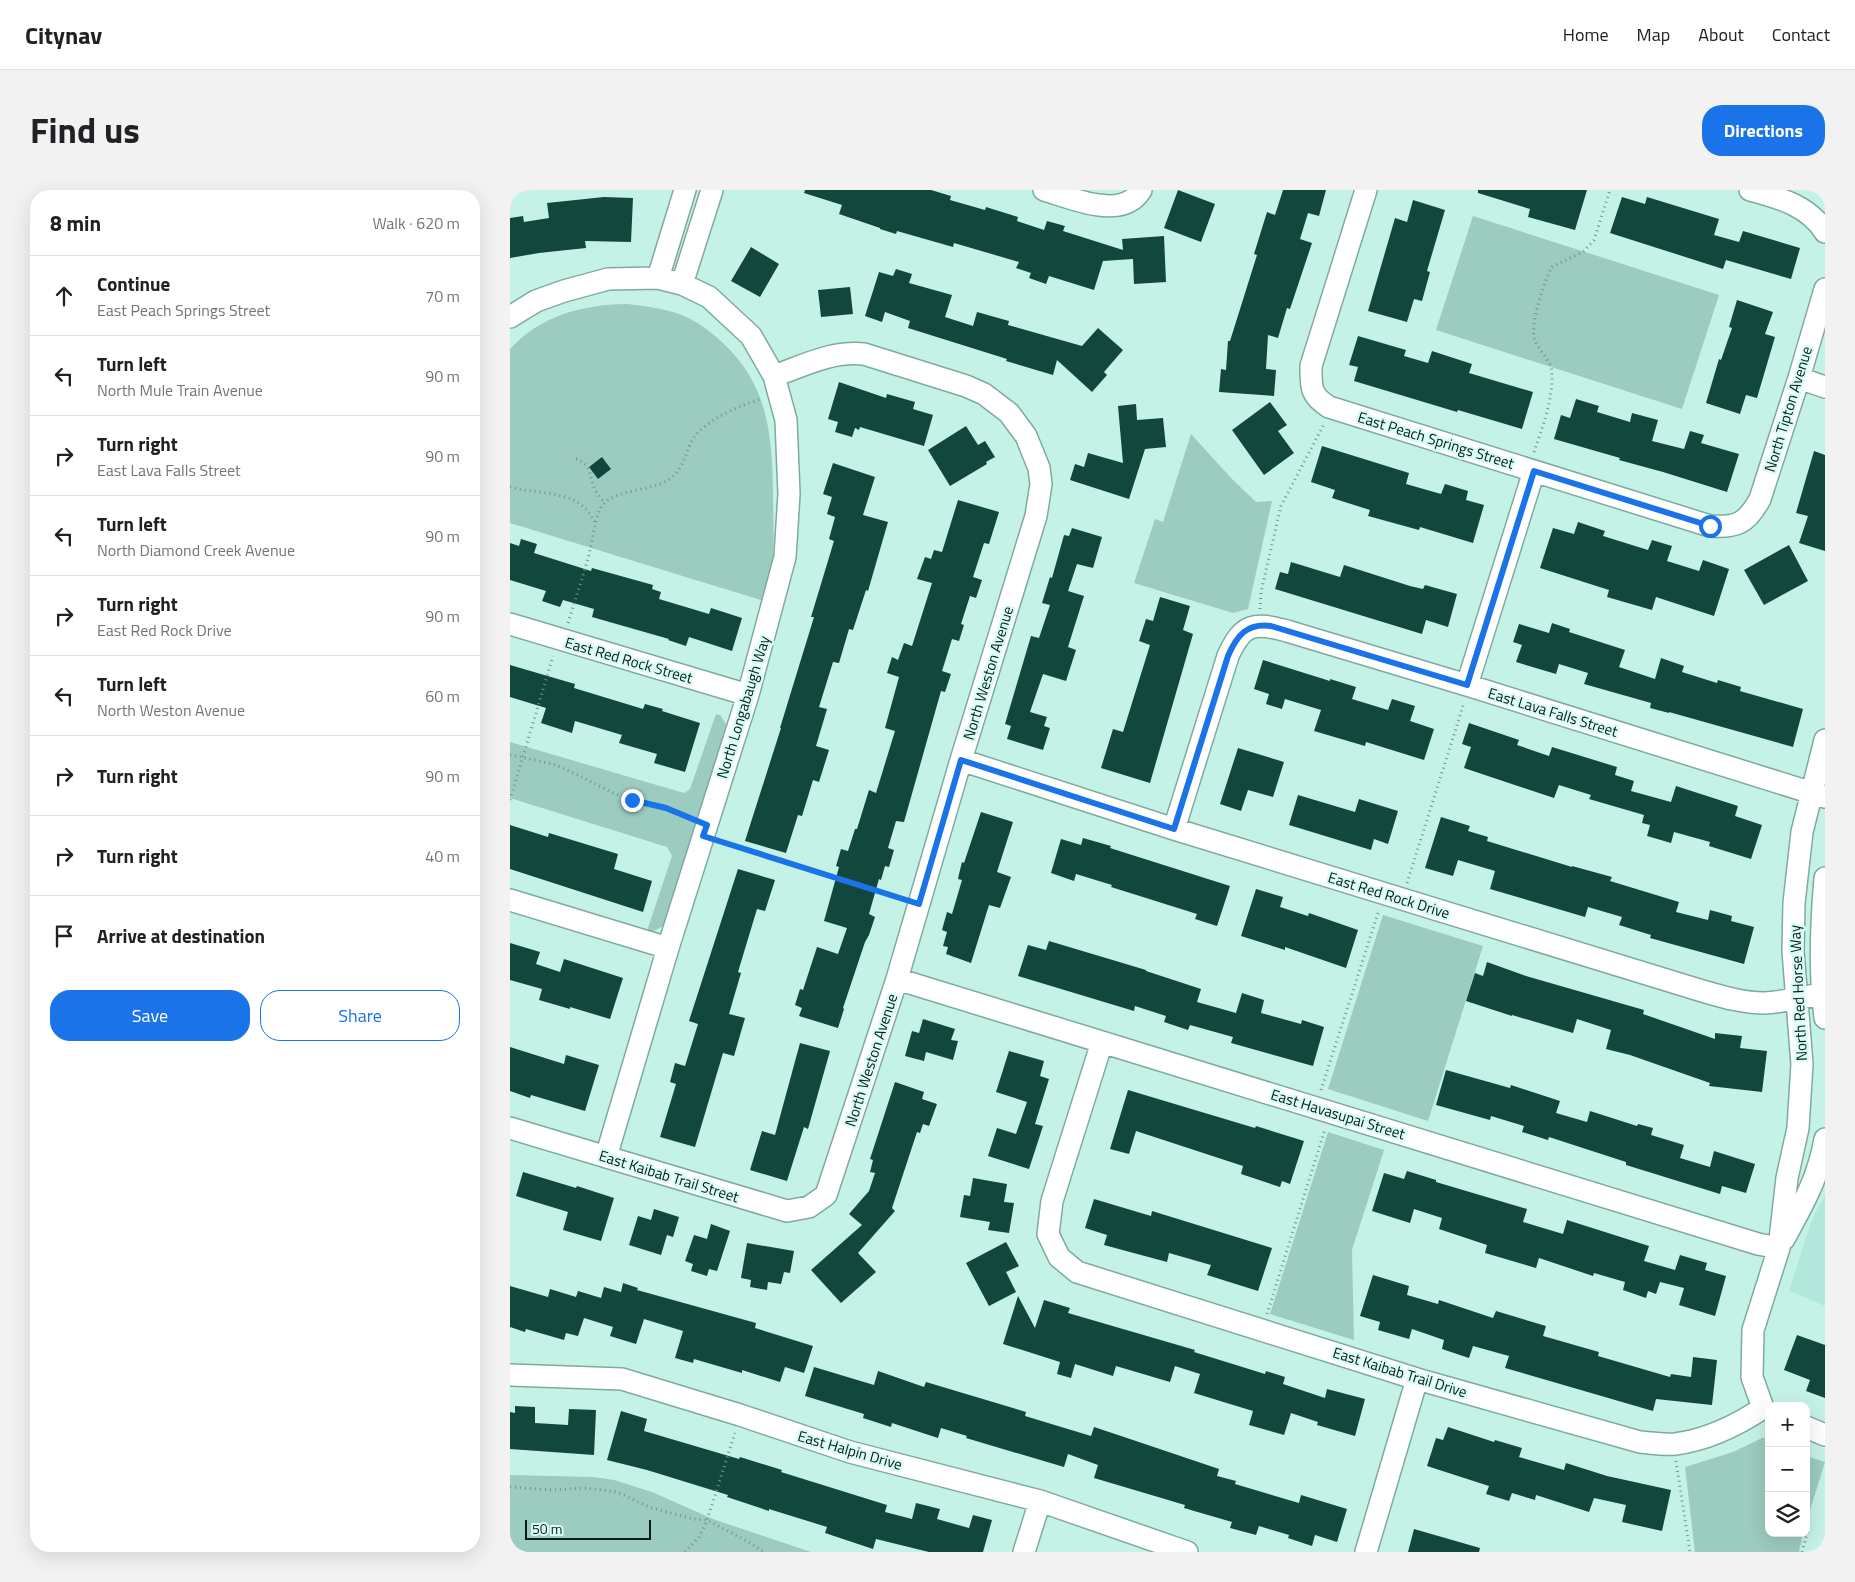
<!DOCTYPE html>
<html lang="en">
<head>
<meta charset="utf-8">
<style>
	body { margin:0; font-family:"Titillium Web",sans-serif; background:#f2f2f2; color:#202124 }
	.controls { position:absolute; right:15px; bottom:15px; display:grid; overflow:hidden; border-radius:10px; box-shadow:0 5px 20px #0002 }
	.controls button { width:45px; height:45px; display:grid; place-items:center; padding:0; border:0; border-bottom:1px solid #e0e0e0; background:#fff; color:#202124; font:25px sans-serif }
	.scale { position:absolute; left:15px; bottom:12px; width:126px; box-sizing:border-box; padding-left:5px; border:2px solid #0a1b18; border-top:0; font-size:14px; line-height:18px; white-space:nowrap; color:#0a1b18; -webkit-text-stroke:4px #d9fdf4; paint-order:stroke }
	.stop { position:absolute; width:15px; height:15px; margin:-11px; border:4px solid #1a73e8; border-radius:50%; background:#fff }
	.stop.end { background:#1a73e8; border-color:#fff; box-shadow:0 1px 5px #0008 }
	.list { margin:0; padding:0; list-style:none }
	h2 { display:flex; justify-content:space-between; align-items:center; height:65px; margin:0; padding:0 20px; font-size:21px }
	h2 small { font-size:16px; font-weight:400; color:#757577 }
	.list li { display:grid; grid-template-columns:32px 1fr auto; gap:15px; align-items:center; box-sizing:border-box; height:80px; padding:0 20px; border-top:1px solid #e0e0e0 }
	.list b { display:block; font-size:19px; white-space:nowrap }
	.list p { margin:0; font-size:16px; white-space:nowrap; color:#757577 }
	.list em { font-size:16px; font-style:normal; color:#757577 }
	.actions { display:flex; gap:10px; padding:15px 20px }
	.actions a { flex:1; padding:11px 0; border:1px solid #1a73e8; border-radius:20px; text-align:center; font-size:18px; color:#1a73e8 }
	.actions .main { background:#1a73e8; color:#fff }
	.icon { flex:none; width:28px; height:28px; fill:none; stroke:currentColor; stroke-width:2; stroke-linecap:round; stroke-linejoin:round }
	.map { position:relative; flex:none; width:1315px; height:1362px; overflow:hidden; border-radius:20px }
	header { display:flex; align-items:center; gap:30px; box-sizing:border-box; height:70px; padding:0 25px; background:#fff; border-bottom:1px solid #e0e0e0 }
	header strong { font-size:24px }
	nav { display:flex; gap:28px; margin-inline-start:auto; font-size:18px }
	.intro { display:flex; align-items:center; justify-content:space-between; box-sizing:border-box; height:120px; padding:0 30px }
	h1 { margin:0; font-size:35px }
	.button { padding:12px 22px; border-radius:20px; background:#1a73e8; color:#fff; font-size:18px; font-weight:700 }
	main { display:flex; gap:30px; padding:0 30px }
	aside { flex:1; background:#fff; border-radius:20px; box-shadow:0 5px 20px #0002 }
	.map>svg:first-child { display:block }
</style>
</head>
<body>
<header>
<strong>Citynav</strong>
<nav><a>Home</a><a>Map</a><a>About</a><a>Contact</a></nav>
</header>
<div class="intro"><h1>Find us</h1><a class="button">Directions</a></div>
<main>
<aside>
<h2>8 min<small>Walk · 620 m</small></h2>
<ul class="list">
<li><svg class="icon" aria-label="ahead" viewBox="0 0 24 24"><path d="M12 20V5M6 11l6-6 6 6"/></svg><div><b>Continue</b><p>East Peach Springs Street</p></div><em>70 m</em></li>
<li><svg class="icon" aria-label="left" viewBox="0 0 24 24"><path d="M17 20v-9H6M10 6l-5 5 5 5"/></svg><div><b>Turn left</b><p>North Mule Train Avenue</p></div><em>90 m</em></li>
<li><svg class="icon" aria-label="right" viewBox="0 0 24 24"><path d="M7 20v-9h11M14 6l5 5-5 5"/></svg><div><b>Turn right</b><p>East Lava Falls Street</p></div><em>90 m</em></li>
<li><svg class="icon" aria-label="left" viewBox="0 0 24 24"><path d="M17 20v-9H6M10 6l-5 5 5 5"/></svg><div><b>Turn left</b><p>North Diamond Creek Avenue</p></div><em>90 m</em></li>
<li><svg class="icon" aria-label="right" viewBox="0 0 24 24"><path d="M7 20v-9h11M14 6l5 5-5 5"/></svg><div><b>Turn right</b><p>East Red Rock Drive</p></div><em>90 m</em></li>
<li><svg class="icon" aria-label="left" viewBox="0 0 24 24"><path d="M17 20v-9H6M10 6l-5 5 5 5"/></svg><div><b>Turn left</b><p>North Weston Avenue</p></div><em>60 m</em></li>
<li><svg class="icon" aria-label="right" viewBox="0 0 24 24"><path d="M7 20v-9h11M14 6l5 5-5 5"/></svg><div><b>Turn right</b></div><em>90 m</em></li>
<li><svg class="icon" aria-label="right" viewBox="0 0 24 24"><path d="M7 20v-9h11M14 6l5 5-5 5"/></svg><div><b>Turn right</b></div><em>40 m</em></li>
<li><svg class="icon" aria-label="arrive" viewBox="0 0 24 24"><path d="M6 21V4h12l-3 4 3 4H6"/></svg><div><b>Arrive at destination</b></div></li>
</ul>
<div class="actions"><a class="main">Save</a><a>Share</a></div>
</aside>
<div class="map">
<svg width="1315" height="1362" viewBox="0 0 1315 1362">
	<rect width="100%" height="100%" fill="#c5f2e7"/>
	<!-- built -->
	<path fill="#b2e8dc" d="M1315,1006V1116L1279,1101L1299,1038L1306,1021Z"/>
	<!-- green -->
	<path fill="#9ccbc0" d="M963,26L1209,105L1172,219L926,140Z
		M117,114C134,116 152,118 169,124C186,130 200,141 213,153C258,195 262,244 263,302C263,327 265,354 262,378C261,389 257,401 254,411L0,333V159C32,125 71,115 117,114Z
		M681,244L721,288L746,312L762,311L738,419L723,423L624,393L645,329L653,332Z
		M206,524L210,525L218,537L155,735L142,742L137,741L162,666L157,657L0,608V552L174,603L180,599Z
		M873,725L973,756L918,931L818,899Z
		M818,942L874,960L842,1060L844,1150L760,1124Z
		M1252,1248H1259V1343H1293L1289,1362H1185L1175,1277L1223,1262Z
		M1296,1266L1315,1272L1296,1333Z
		M0,1285L83,1287L104,1290L142,1302L203,1329L301,1362H0Z"/>
	<!-- building -->
	<path fill="#11473d" d="M295,0H421L441,6L440,10L475,20L476,17L508,27L507,31L534,40L537,31L555,36L553,41L613,60L612,49L654,46L656,92L624,94L623,69L593,71L584,100L539,86L536,94L519,88L521,83L506,78L509,72L444,53L443,57L387,41L386,44L370,39V38L329,24L332,15L294,3Z
		M668,0L705,14L691,52L654,38Z
		M773,0H816L809,26L798,23L790,49L802,53L780,119L777,118L768,148L758,145L756,179L766,180L764,206L709,202L711,179L716,180L718,151H720L747,65L744,64L757,22L765,25Z
		M968,0H1077L1065,40L1018,27L1020,19L968,3Z
		M94,7L123,8L121,52L75,51L76,58L29,63L0,68V28L13,26L14,32L39,28L37,13Z
		M1112,7L1135,14L1137,7L1209,29L1204,45L1229,52L1233,41L1290,58L1281,89L1216,70L1213,79L1100,43Z
		M903,10L935,20L917,81L920,82L912,111L904,109L897,132L858,121L885,28L897,32Z
		M241,57L269,74L250,107L221,91Z
		M386,79L402,84L399,93L442,105L435,127L463,136L467,122L499,131L498,135L572,156L588,138L613,160L594,182L597,185L582,202L547,170L543,185L496,171L497,169L398,138L400,131L375,122L372,132L355,126L369,82L383,86Z
		M340,97L343,124L311,127L308,100Z
		M1227,110L1263,122L1255,144L1265,147L1247,208L1236,205L1230,224L1196,213L1209,169L1211,170L1222,138L1219,137Z
		M848,146L896,160L894,166L918,173L922,161L962,174L959,183L1023,202L1012,239L948,220L947,222L844,191L848,177L839,175Z
		M329,192L376,208L377,204L405,212L403,219L423,225L414,256L350,237L349,240L345,238L342,247L325,242L328,232L318,229Z
		M1066,209L1089,216L1087,222L1120,232L1122,223L1148,230L1142,251L1174,259L1180,241L1194,245L1191,253L1229,264L1217,302L1153,282L1109,270L1110,268L1044,249L1051,225L1060,228Z
		M760,212L777,235L768,241L784,263L754,285L722,240Z
		M626,214L627,230L653,228L656,257L635,259L619,309L560,290L565,274L574,277L578,263L613,273L608,216Z
		M456,236L468,255L475,251L485,267L476,272L477,274L440,296L418,260Z
		M812,256L899,283L896,294L931,304L935,294L958,301L956,310L974,315L963,353L910,337L909,340L858,326L860,320L822,308L825,300L801,292Z
		M1304,261L1315,265V361L1289,353L1298,326L1286,323Z
		M92,267L101,279L88,289L79,277Z
		M323,273L365,287L353,325L378,332L358,401L356,400L343,440L339,439L329,473L323,472L309,517L317,519L306,556L319,560L309,592L303,590L292,626L288,625L276,663L235,651L271,538H270L304,427H301L324,351L319,349L325,327L317,324L322,307L313,304Z
		M448,310L489,322L479,354L474,353L463,387L472,390L466,408L460,406L451,434L454,435L449,451L442,449L432,481L441,484L435,502L431,501L394,632L386,631L378,658L384,660L379,677L375,676L371,690L369,689L359,724L365,727L359,745L355,752L333,818L334,819L328,838L289,826L292,818L285,815L290,799L293,800L307,757L328,764L337,738L314,731L329,677L326,676L331,659L338,661L345,639H347L359,600L366,603L385,541L375,538L389,487L377,483L382,467L388,470L394,453L402,456L422,393L407,389L415,367L421,369L424,360L432,362Z
		M1068,332L1095,341L1093,346L1138,360L1142,350L1162,356L1157,371L1189,381L1193,370L1219,379L1204,426L1146,407L1142,420L1097,407L1099,400L1030,378L1043,338L1064,344Z
		M562,338L592,347L583,378L567,374L558,401L574,406L558,457L566,460L556,491L533,484L520,522L537,527L534,536L540,538L533,560L497,549L501,536L495,534L521,446L529,448L540,415L532,413L540,387L542,388L554,345L559,346Z
		M11,349L27,354L24,363L81,381L82,378L143,395L142,399L151,402L149,409L199,424L201,418L232,428L222,461L179,447L176,456L158,450L159,449L82,427L84,419L53,410L50,417L32,411L36,401L0,390V353L9,356Z
		M1279,355L1298,391L1254,415L1234,380Z
		M781,372L830,387L834,375L900,396L913,399L915,395L947,404L938,437L916,430L912,444L765,399L770,382L778,384Z
		M650,407L680,416L673,440L683,444L640,593L591,578L603,539L613,542L640,455L629,451L636,429L643,431Z
		M1042,433L1060,439L1059,442L1115,460L1109,477L1145,489L1151,468L1174,476L1172,482L1207,493L1208,490L1231,497L1230,501L1293,519L1283,557L1159,522V523L1140,518L1141,513L1074,494L1078,483L1049,474L1046,484L1006,472L1012,455L1003,452L1009,434L1039,443Z
		M753,470L820,491V489L846,497L842,509L878,520L882,509L905,516L900,531L924,539L914,570L856,552L855,556L804,541L811,520L775,509L772,519L756,514L759,504L744,499Z
		M0,475L65,494L64,498L133,519L135,514L153,519L152,521L190,533L175,582L144,573L147,564L109,553L112,545L65,531L62,543L31,533L36,518L0,507Z
		M959,533L1009,550L1007,555L1039,566L1042,557L1107,577L1105,585L1124,591L1121,601L1161,612L1166,596L1228,616L1225,626L1252,635L1241,669L1199,656L1200,652L1164,642L1161,653L1137,646L1140,635L1132,633L1134,625L1079,609L1081,605L1049,595L1044,608L954,578L961,557L952,554Z
		M728,558L774,572L763,607L738,600L731,621L710,614Z
		M788,605L845,622L849,609L888,621L878,654L864,649L861,660L779,635Z
		M471,622L503,632L487,682L501,687L490,718L479,715L461,773L436,764L438,757L433,756L437,742L432,740L437,722L442,724L452,690L448,689L449,684L452,672L454,673Z
		M931,627L960,636L958,641L978,647L977,651L1062,677V676L1102,687L1100,691L1169,712L1166,722L1198,730L1200,720L1222,726L1221,731L1244,737L1234,774L1140,748L1141,745L1109,735L1112,727L1078,717L1075,727L980,699L985,681L948,670L943,686L915,678Z
		M0,635L38,647L39,643L108,664L104,679L142,691L133,722L0,679Z
		M573,648L601,656L600,658L720,696L707,736L685,729L687,724L601,697L602,695L566,684L564,691L541,683L551,649L571,655Z
		M228,679L265,690L255,721L247,719L228,782L231,783L219,824L235,828L224,866L213,863L185,957L150,947L166,894L160,892L165,873L175,876L188,834L179,831Z
		M746,699L773,707L770,717L798,726L799,723L848,740L836,778L775,757V760L731,746Z
		M539,751L636,780V781L691,799L687,812L726,823L732,803L754,810L751,823L791,834L792,830L814,837L803,876L721,853L723,847L680,835L678,840L654,832L656,826L625,816L624,821L508,786L518,755L536,760Z
		M0,753L30,762L26,774L50,782L54,769L113,788L100,829L60,817V819L29,810L32,799L0,790Z
		M977,772L1016,786L1134,820L1133,824L1205,849V843L1232,846L1230,858L1257,861L1252,902L1199,896L1200,893L1120,865L1096,859L1101,840L1067,829L1063,843L1002,825V826L956,811L965,783L973,786Z
		M413,829L445,839L441,850L448,851L443,870L416,862L414,871L395,866L402,841L409,843Z
		M290,853L320,861L298,939L294,937L277,991L240,980L252,941L265,945Z
		M0,857L54,874L56,865L89,875L75,921L21,905L20,908L0,901Z
		M499,861L534,871L530,886L539,889L525,934L533,936L519,979L478,966L487,938L506,944L517,912L486,902Z
		M936,880L1000,898L1001,895L1050,911L1046,923L1077,932L1080,921L1127,936L1128,934L1143,938L1141,945L1174,955L1170,968L1200,977L1204,961L1245,974L1236,1003L1212,996L1210,1004L1116,975V972L1039,947L1038,950L1012,942L1014,936L981,926L980,930L926,915Z
		M385,892L414,902L412,909L427,914L419,936L413,934L410,943L407,942L382,1018L385,1021L348,1063L366,1082L331,1113L301,1080L352,1035L339,1024L359,1001L365,983L360,982L363,970L360,969Z
		M618,900L745,938L746,936L794,951L780,994L772,991L770,997L731,984L733,976L626,941L619,964L600,959Z
		M897,981L926,990V992L1017,1019L1013,1032L1053,1044L1057,1030L1139,1056L1134,1071L1165,1080L1170,1065L1197,1073L1195,1080L1216,1086L1205,1126L1169,1115L1174,1098L1150,1092L1146,1104L1138,1101L1136,1108L1113,1100L1115,1092L1084,1083L1083,1086L1029,1068L1026,1078L975,1063L977,1055L929,1039L932,1028L904,1019L900,1033L862,1021L874,983L894,989Z
		M13,982L66,998L67,996L104,1008L91,1051L53,1040L58,1022L6,1006Z
		M463,988L497,994L494,1012L504,1013L499,1043L478,1040L480,1032L450,1027L454,1005L460,1006Z
		M584,1009L641,1026L642,1021L762,1058L748,1101L697,1085L701,1075L659,1063L657,1072L594,1055L597,1045L575,1038Z
		M144,1019L169,1027L163,1047L157,1045L151,1065L119,1055L128,1026L141,1030Z
		M201,1034L220,1041L207,1081L199,1079L197,1086L181,1081L183,1074L175,1071L184,1045L197,1049Z
		M496,1052L509,1076L496,1082L506,1102L479,1116L456,1073Z
		M237,1053L284,1061L280,1083L274,1082L271,1094L258,1092L257,1100L240,1097L241,1090L231,1088Z
		M863,1085L899,1096L897,1105L928,1114L929,1110L983,1128L986,1121L1036,1136L1033,1146L1089,1162L1088,1166L1160,1187L1161,1184L1181,1187L1183,1167L1207,1170L1202,1215L1146,1209L1143,1221L995,1178L999,1166L963,1156L959,1168L932,1159L934,1150L902,1139L899,1149L868,1140L870,1132L850,1126Z
		M113,1093L128,1098L127,1100L246,1133L245,1138L303,1156L294,1183L275,1177L270,1192L232,1180V1183L184,1169L183,1173L165,1168L173,1141L134,1129L126,1154L100,1146L103,1137L74,1128L68,1146L56,1143L54,1150L16,1139L15,1142L0,1137V1096L38,1107L40,1099L66,1107L68,1101L91,1108L94,1097L111,1102Z
		M508,1106L525,1138L534,1110L560,1118L558,1123L685,1160L684,1162L755,1184L756,1181L775,1187L773,1194L815,1208L817,1199L855,1209L845,1246L807,1235L808,1232L781,1223L774,1245L739,1235L743,1221L684,1203L690,1184L665,1176L660,1192L606,1176L603,1186L565,1174L561,1188L547,1184L550,1172L493,1154Z
		M1287,1145L1315,1155V1208L1296,1201L1300,1190L1274,1180Z
		M304,1177L364,1195L368,1181L414,1197L416,1192L516,1222L515,1226L581,1246L584,1237L623,1250L709,1279L707,1286L726,1291L725,1294L789,1313L791,1305L837,1319L827,1352L805,1345L802,1356L778,1348L779,1345L749,1336L746,1345L720,1338L722,1332L674,1318L675,1315L584,1288L588,1275L558,1264L554,1277L456,1248L457,1246L431,1238L428,1248L382,1233L381,1237L353,1228L354,1224L295,1206Z
		M5,1216L25,1217V1233L58,1235L59,1219L86,1220L84,1265L0,1259V1222L5,1223Z
		M111,1221L137,1229L134,1241L229,1269L230,1267L272,1280L271,1282L377,1315L375,1322L402,1329L406,1313L430,1319L427,1329L459,1338L463,1325L482,1330L473,1362H419L366,1349L363,1359L315,1343L317,1337L259,1319V1321L217,1307L218,1305L137,1280L97,1270Z
		M938,1237L984,1252L985,1250L1012,1258L1009,1267L1054,1280L1056,1273L1097,1286L1161,1300L1152,1341L1112,1332L1116,1315L1084,1308L1079,1322L1026,1305L1025,1310L1002,1303L999,1311L976,1304L979,1296L917,1276L926,1248L933,1250Z
		M904,1339L970,1358L969,1362H898Z"/>
	<g fill="none" stroke-linecap="round" stroke-linejoin="round">
		<!-- minor casing -->
		<g stroke="#7faaa0" stroke-width="24">
			<path id="minor" d="M534,0C558,7 601,26 623,9C626,7 629,3 631,0
				M856,0L801,176C801,197 800,205 819,217L1200,336C1227,338 1237,333 1250,309L1289,188L1315,99
				M1240,0C1269,8 1298,15 1315,42
				M148,88L175,0
				M172,94L202,0
				M0,127L26,111L54,101L98,89L148,88L172,94L199,107L241,146L264,186L276,230L279,304L275,367L238,505L158,758L96,967
				M1289,188L1315,197
				M0,434L238,505
				M957,495L1024,281
				M451,570L664,639L1189,800C1210,806 1231,813 1254,813C1274,812 1295,807 1315,803
				M664,639L718,466C733,433 744,432 777,441L960,496L1315,607
				M1315,688C1311,734 1309,781 1315,828
				M0,710L158,758
				M387,789L1248,1054L1269,1058
				M592,852L542,1011L538,1044L549,1067L567,1082L907,1189L1130,1252C1141,1253 1154,1255 1165,1254C1197,1250 1226,1236 1253,1218
				M0,938L277,1021L299,1017L316,1005L387,789L451,570L526,326L531,294L529,278L516,246L499,223L474,204L456,196L354,164C321,161 295,175 264,186
				M1274,1049C1293,1014 1308,989 1315,949
				M0,1185L112,1189L230,1225L340,1262L530,1311L677,1362
				M1253,1218L1242,1187L1243,1140L1269,1058L1277,988L1288,938L1292,874L1283,761L1284,713L1292,642L1315,550
				M1296,1237L1315,1245
				M514,1362L530,1311
				M856,1362L907,1189"/>
		</g>
		<!-- path -->
		<path stroke="#72938c" stroke-width="3" stroke-dasharray="1 4" stroke-linecap="butt" d="M1024,262C1032,238 1043,210 1042,184C1042,171 1029,161 1025,150C1019,137 1034,90 1042,77L1074,61L1084,50L1100,0
			M66,269C82,274 79,287 85,299C87,304 91,309 95,313
			M0,297C32,306 70,297 86,335
			M750,419L751,402L771,316L814,234
			M58,433C65,410 73,387 79,364C83,349 84,333 90,319C99,299 140,302 158,290C175,279 174,264 183,249C195,230 231,215 251,209
			M0,565L43,574L66,584L105,604L156,618L179,628
			M0,610L43,466
			M210,651L392,709
			M897,693L954,513
			M811,900L869,720
			M757,1124L815,939
			M1166,1271L1180,1362
			M0,1297L42,1300L76,1298L107,1302L139,1317L183,1329L197,1330L237,1351L254,1362
			M175,1362L189,1347L196,1333L225,1243
			M1292,1362L1298,1340L1296,1332"/>
		<!-- minor -->
		<use href="#minor" stroke="#fff" stroke-width="21"/>
	</g>
	<g fill="none" stroke-linecap="round" stroke-linejoin="round">
		<!-- route -->
		<path stroke="#1a73e8" stroke-width="6" d="M122,610L156,618L197,635L193,646L409,714L451,570L664,639L718,466C727,445 737,433 761,436L957,495L1024,281L1200,336"/>
	</g>
	<g text-anchor="middle" dominant-baseline="central" stroke-width="5" stroke-linejoin="round" paint-order="stroke">
		<!-- street labels -->
		<g font-size="15" fill="#0a1b18" stroke="#d9fdf4">
			<text transform="translate(1278 219) rotate(-73)">North Tipton Avenue</text>
			<text transform="translate(926 250) rotate(17)">East Peach Springs Street</text>
			<text transform="translate(119 470) rotate(16)">East Red Rock Street</text>
			<text transform="translate(478 483) rotate(-73)">North Weston Avenue</text>
			<text transform="translate(233 517) rotate(-73)">North Longabaugh Way</text>
			<text transform="translate(1043 522) rotate(17)">East Lava Falls Street</text>
			<text transform="translate(879 705) rotate(17)">East Red Rock Drive</text>
			<text transform="translate(1288 803) rotate(-93)">North Red Horse Way</text>
			<text transform="translate(361 870) rotate(-72)">North Weston Avenue</text>
			<text transform="translate(828 924) rotate(17)">East Havasupai Street</text>
			<text transform="translate(159 986) rotate(17)">East Kaibab Trail Street</text>
			<text transform="translate(890 1182) rotate(17)">East Kaibab Trail Drive</text>
			<text transform="translate(340 1260) rotate(16)">East Halpin Drive</text>
		</g>
	</g>
</svg>
<div class="controls">
<button>+</button>
<button>−</button>
<button><svg class="icon" aria-label="layers" viewBox="0 0 24 24"><path d="M12 4l9 5-9 5-9-5zM3 14l9 5 9-5"/></svg></button>
</div>
<div class="scale">50 m</div>
<div class="stop" style="left:1200px;top:336px"></div>
<div class="stop end" style="left:122px;top:610px"></div>
</div>
</main>
</body>
</html>
